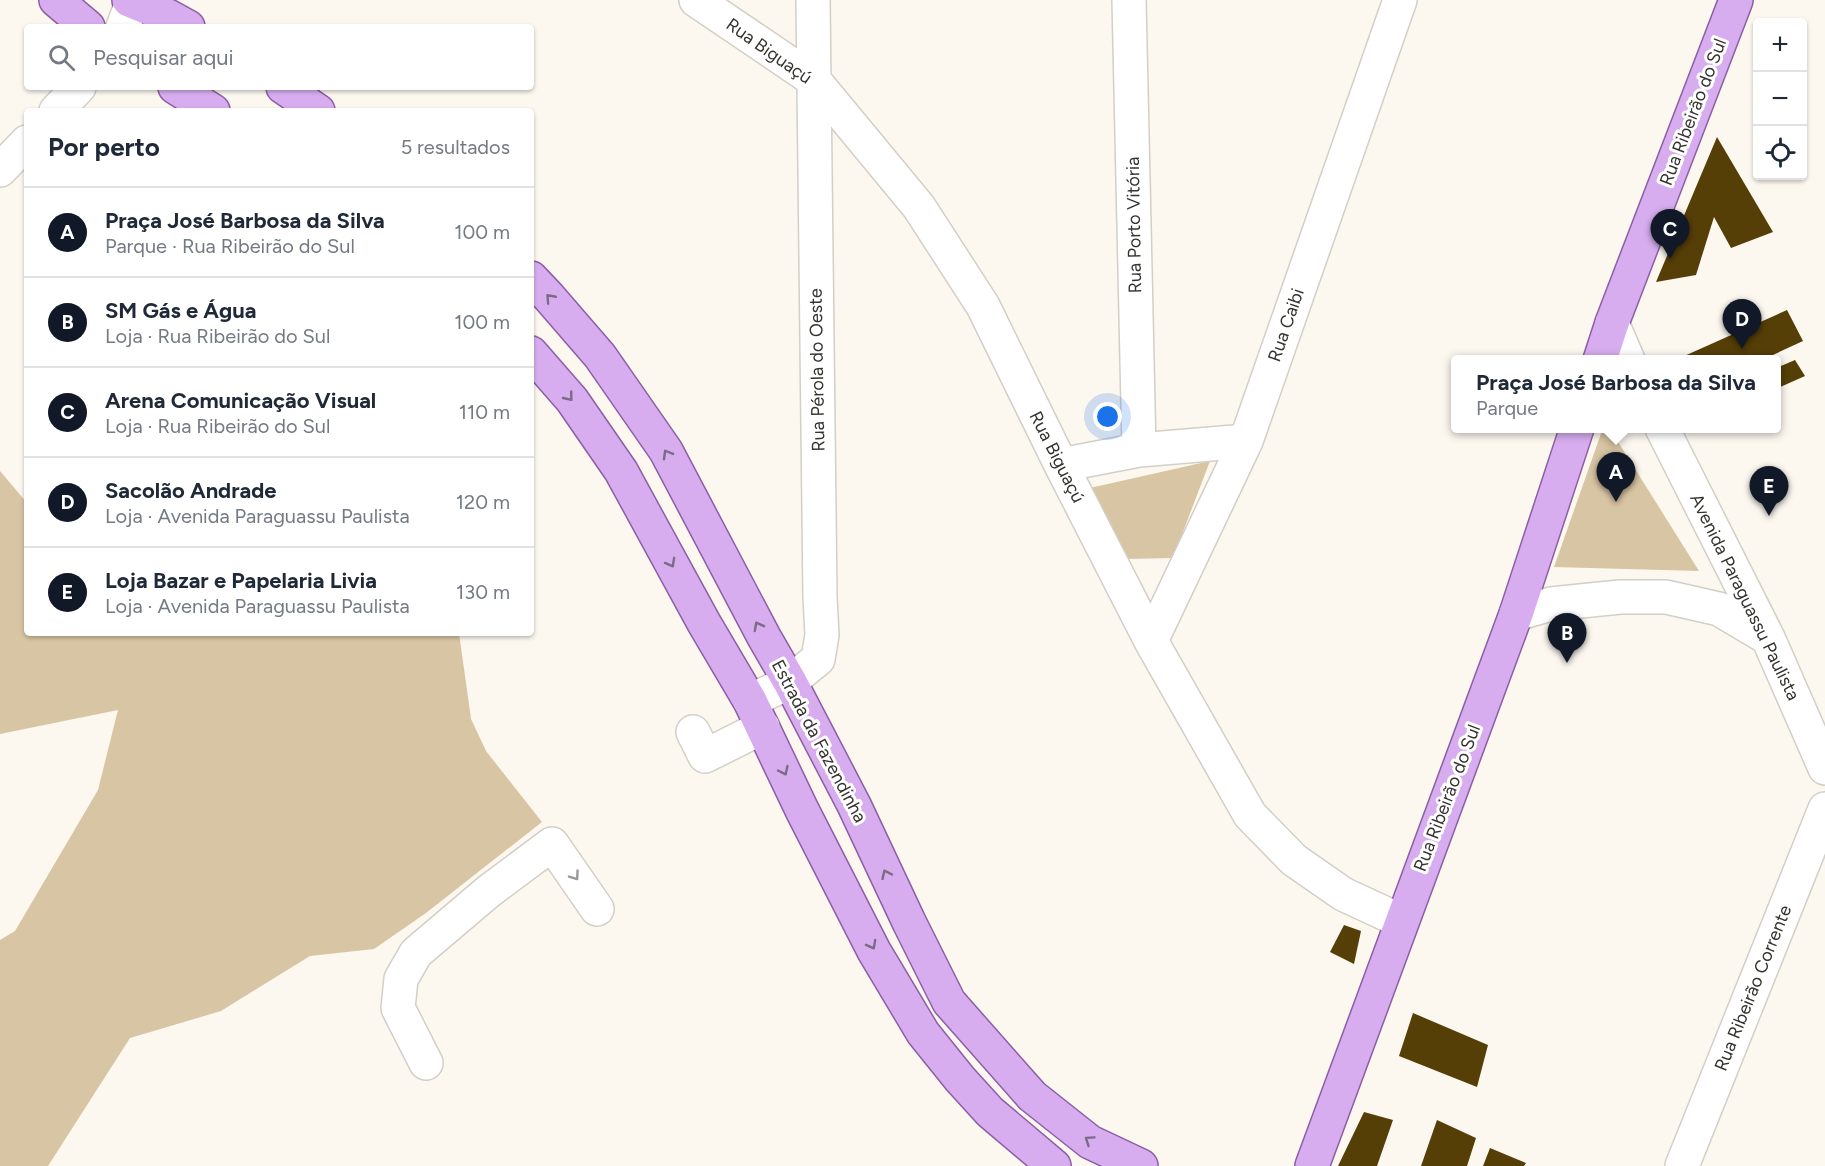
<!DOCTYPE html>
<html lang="pt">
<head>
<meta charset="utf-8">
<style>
	body { margin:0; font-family:Figtree,sans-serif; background:#f2f2f3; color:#1f2937 }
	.controls { position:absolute; right:18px; top:18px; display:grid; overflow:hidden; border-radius:6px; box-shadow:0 2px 4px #0004 }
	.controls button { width:54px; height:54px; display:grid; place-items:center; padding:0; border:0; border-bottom:2px solid #e0e1e3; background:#fff; color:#1f2937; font:30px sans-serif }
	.you { position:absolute; left:1108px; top:417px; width:21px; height:21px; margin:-15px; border:4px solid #fff; border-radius:50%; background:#1a73e8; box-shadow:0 0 0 9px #1a73e833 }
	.badge { display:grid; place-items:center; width:39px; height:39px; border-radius:50%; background:#111827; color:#fff; font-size:20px; font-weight:700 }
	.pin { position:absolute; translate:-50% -50px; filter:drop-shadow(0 2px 3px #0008) }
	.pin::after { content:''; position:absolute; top:32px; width:21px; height:18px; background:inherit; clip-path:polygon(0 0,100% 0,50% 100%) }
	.popup { position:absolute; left:1451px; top:355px; width:330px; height:78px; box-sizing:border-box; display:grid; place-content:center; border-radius:6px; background:#fff; filter:drop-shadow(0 2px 4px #0005); font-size:20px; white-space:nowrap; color:#747a83 }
	.popup b { font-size:22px; color:#1f2937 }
	.popup::after { content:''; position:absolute; left:50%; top:100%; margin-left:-12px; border:12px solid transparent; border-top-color:#fff }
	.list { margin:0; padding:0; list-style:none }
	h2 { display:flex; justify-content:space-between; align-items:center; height:78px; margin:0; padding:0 24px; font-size:26px }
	h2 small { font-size:20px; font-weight:400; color:#747a83 }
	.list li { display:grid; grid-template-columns:39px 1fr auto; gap:18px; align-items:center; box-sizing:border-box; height:90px; padding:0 24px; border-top:2px solid #e0e1e3 }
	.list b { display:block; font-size:22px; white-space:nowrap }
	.list p { margin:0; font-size:20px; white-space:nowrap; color:#747a83 }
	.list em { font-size:20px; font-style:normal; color:#747a83 }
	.icon { flex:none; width:33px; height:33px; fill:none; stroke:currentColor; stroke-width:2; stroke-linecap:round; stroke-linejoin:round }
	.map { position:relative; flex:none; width:1825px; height:1166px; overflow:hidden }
	.search { position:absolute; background:#fff; box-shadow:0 2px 4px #0004; left:24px; top:24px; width:510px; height:66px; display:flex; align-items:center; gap:15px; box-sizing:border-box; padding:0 21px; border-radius:6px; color:#747a83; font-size:22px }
	.panel { position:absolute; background:#fff; box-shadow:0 2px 4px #0004; left:24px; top:108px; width:510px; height:528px; border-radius:6px }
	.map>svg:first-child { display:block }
</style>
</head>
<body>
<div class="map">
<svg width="1825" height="1166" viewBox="0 0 1825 1166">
	<rect width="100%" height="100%" fill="#fcf7ef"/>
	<!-- green -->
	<path fill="#d8c5a3" d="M1603,428L1610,429L1699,571L1554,567Z
		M1210,461L1173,558L1125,559L1090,488Z
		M0,471L27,503V633H459L471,719L486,751L542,822L426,913L374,949L310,956L221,1011L130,1038L48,1166H0V940L15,931L98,790L118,710L0,734Z"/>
	<!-- building -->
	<path fill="#563e07" d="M1717,137L1773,232L1731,248L1714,217L1696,275L1656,282Z
		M1787,310L1803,341L1762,360H1683L1682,357Z
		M1795,360L1805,376L1776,389V368Z
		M1344,925L1361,931L1354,964L1330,952Z
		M1413,1013L1488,1045L1477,1087L1399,1056Z
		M1364,1112L1393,1120L1377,1166H1338Z
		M1437,1120L1476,1138L1467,1166H1421Z
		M1490,1148L1526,1163L1524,1166H1483Z"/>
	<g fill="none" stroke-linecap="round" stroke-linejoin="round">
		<!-- minor casing -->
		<g stroke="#d3cfc7" stroke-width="36">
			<path id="minor" d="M696,0L814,80L919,207L983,306L1061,465L1151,641L1250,815L1294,860L1343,894L1401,921
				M1129,0L1139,450
				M123,27L133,0
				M56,111L79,87
				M0,170L27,142
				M1612,323L1628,360
				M1662,428L1768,638L1825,768
				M1061,465L1139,450L1246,441
				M1516,614L1551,604L1620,597H1666L1719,609L1768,638
				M1151,641L1246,441L1400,0
				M750,701L790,682L818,659L822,635L820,597L813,0
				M693,732L705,756L763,727
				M426,1063L398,1008L401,979L416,953L489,891L552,844L597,909
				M1682,1166L1825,809"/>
		</g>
		<!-- major casing -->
		<g stroke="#8c5fa5" stroke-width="36">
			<path id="major" d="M56,0L88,27
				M129,0L168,16L188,27
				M175,87L213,111
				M283,87L318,111
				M531,278L549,297L600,356L666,451L764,637L790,682L854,805L909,922L949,1002L1032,1096L1090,1142L1141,1166
				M531,353L572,400L621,471L704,623L750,701L802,810L874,951L923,1033L960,1079L990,1112L1054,1166
				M1600,360L1612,323L1736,0
				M1312,1166L1516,614L1577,428"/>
		</g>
		<!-- minor -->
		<use href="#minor" stroke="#fff" stroke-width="33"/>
		<!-- major -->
		<use href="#major" stroke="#d7adef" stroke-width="33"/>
	</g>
	<!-- one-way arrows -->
	<defs><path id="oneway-chevron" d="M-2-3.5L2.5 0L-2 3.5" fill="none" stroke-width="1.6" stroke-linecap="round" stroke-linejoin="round" transform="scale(1.5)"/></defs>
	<g stroke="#7d6a85">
		<use href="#oneway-chevron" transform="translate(550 298) rotate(-132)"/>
		<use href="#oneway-chevron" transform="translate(569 397) rotate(51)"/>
		<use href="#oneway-chevron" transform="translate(667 454) rotate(-120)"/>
		<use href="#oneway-chevron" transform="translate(671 563) rotate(61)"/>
		<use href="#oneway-chevron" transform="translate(758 626) rotate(-118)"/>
		<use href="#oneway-chevron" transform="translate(784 771) rotate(65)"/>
		<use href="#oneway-chevron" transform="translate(886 874) rotate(-115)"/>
		<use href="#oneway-chevron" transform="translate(872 945) rotate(62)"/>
		<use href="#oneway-chevron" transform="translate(1089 1140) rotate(-146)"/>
	</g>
	<use stroke="#9a9997" href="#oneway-chevron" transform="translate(575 876) rotate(55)"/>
	<g text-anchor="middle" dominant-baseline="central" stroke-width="6" stroke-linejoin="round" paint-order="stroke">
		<!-- street labels -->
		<g font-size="18" fill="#34332f" stroke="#fff">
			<text transform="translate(769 51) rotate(35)">Rua Biguaçú</text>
			<text transform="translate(1693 112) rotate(-69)">Rua Ribeirão do Sul</text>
			<text transform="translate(1134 225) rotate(-91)">Rua Porto Vitória</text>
			<text transform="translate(1286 325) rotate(-71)">Rua Caibi</text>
			<text transform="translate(817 370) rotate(-91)">Rua Pérola do Oeste</text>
			<text transform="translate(1057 457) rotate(63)">Rua Biguaçú</text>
			<text transform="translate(1745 597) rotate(64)">Avenida Paraguassu Paulista</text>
			<text transform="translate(819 741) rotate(62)">Estrada da Fazendinha</text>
			<text transform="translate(1447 798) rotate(-69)">Rua Ribeirão do Sul</text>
			<text transform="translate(1753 988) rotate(-68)">Rua Ribeirão Corrente</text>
		</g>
	</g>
</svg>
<div class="controls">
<button>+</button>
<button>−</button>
<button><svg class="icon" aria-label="locate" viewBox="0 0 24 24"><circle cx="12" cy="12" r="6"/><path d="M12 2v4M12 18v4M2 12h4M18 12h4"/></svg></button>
</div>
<div class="you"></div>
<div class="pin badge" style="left:1616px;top:502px">A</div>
<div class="popup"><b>Praça José Barbosa da Silva</b>Parque</div>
<div class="pin badge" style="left:1567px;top:663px">B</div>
<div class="pin badge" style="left:1670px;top:259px">C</div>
<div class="pin badge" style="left:1742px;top:349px">D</div>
<div class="pin badge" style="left:1769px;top:516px">E</div>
<div class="search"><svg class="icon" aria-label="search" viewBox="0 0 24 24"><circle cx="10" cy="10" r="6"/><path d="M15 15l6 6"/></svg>Pesquisar aqui</div>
<section class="panel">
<h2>Por perto<small>5 resultados</small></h2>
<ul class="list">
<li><span class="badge">A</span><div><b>Praça José Barbosa da Silva</b><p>Parque · Rua Ribeirão do Sul</p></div><em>100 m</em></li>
<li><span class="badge">B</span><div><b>SM Gás e Água</b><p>Loja · Rua Ribeirão do Sul</p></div><em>100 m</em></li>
<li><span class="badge">C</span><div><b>Arena Comunicação Visual</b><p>Loja · Rua Ribeirão do Sul</p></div><em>110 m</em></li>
<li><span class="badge">D</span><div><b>Sacolão Andrade</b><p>Loja · Avenida Paraguassu Paulista</p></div><em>120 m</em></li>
<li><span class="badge">E</span><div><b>Loja Bazar e Papelaria Livia</b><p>Loja · Avenida Paraguassu Paulista</p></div><em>130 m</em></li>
</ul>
</section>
</div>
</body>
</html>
